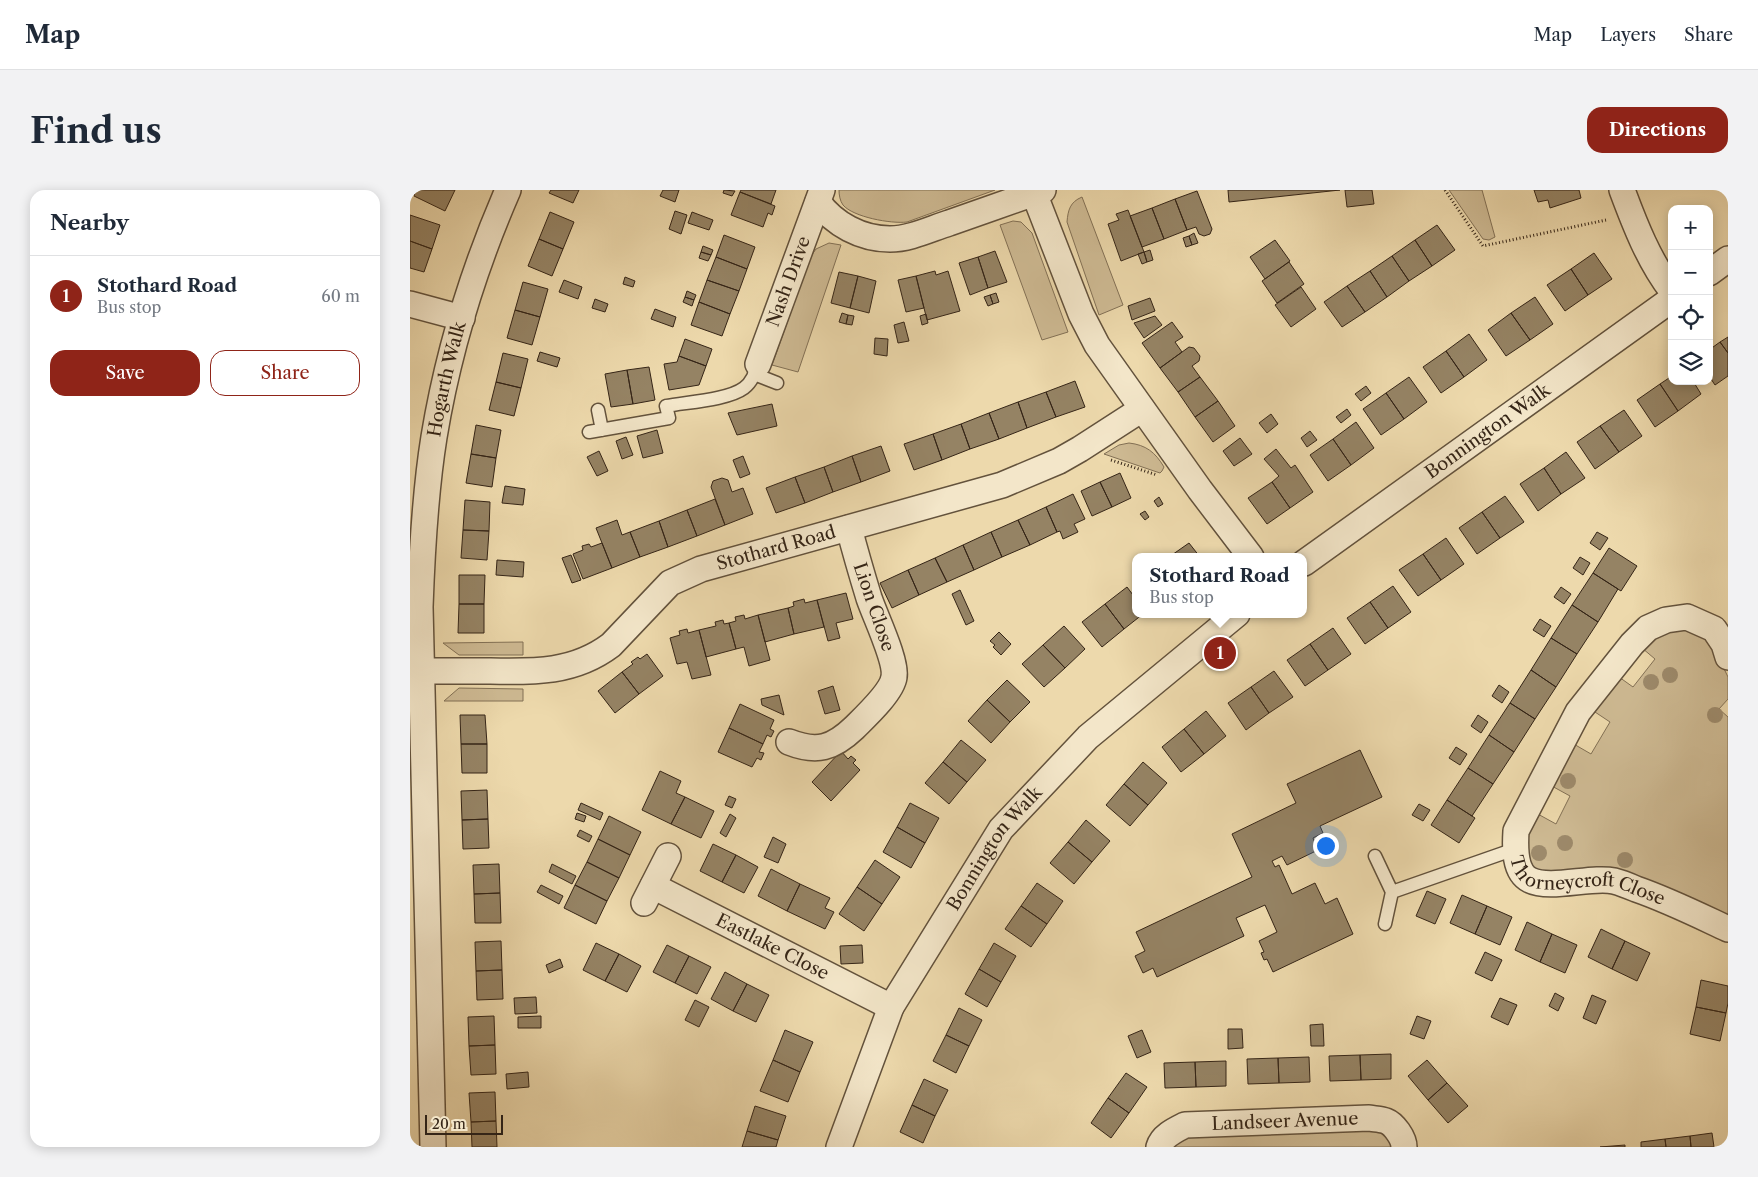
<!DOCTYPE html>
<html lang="en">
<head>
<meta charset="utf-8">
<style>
	body { margin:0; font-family:"Libre Caslon Text",serif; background:#f2f2f3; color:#1f2937 }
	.controls { position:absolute; right:15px; top:15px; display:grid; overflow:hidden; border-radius:10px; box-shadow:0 2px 12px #0003 }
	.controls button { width:45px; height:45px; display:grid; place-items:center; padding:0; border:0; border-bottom:1px solid #e0e1e3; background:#fff; color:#1f2937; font:25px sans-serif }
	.scale { position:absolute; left:15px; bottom:12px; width:78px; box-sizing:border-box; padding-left:5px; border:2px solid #352517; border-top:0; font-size:14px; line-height:18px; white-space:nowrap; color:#352517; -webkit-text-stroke:4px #f3e6c9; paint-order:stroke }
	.you { position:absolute; left:915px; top:655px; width:18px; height:18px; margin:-12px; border:4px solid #fff; border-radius:50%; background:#1a73e8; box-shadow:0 0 0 8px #1a73e833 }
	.badge { display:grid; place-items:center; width:32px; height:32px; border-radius:50%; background:#8f2418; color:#fff; font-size:16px; font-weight:700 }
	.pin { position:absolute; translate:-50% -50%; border:2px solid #fff; box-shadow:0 1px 5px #0006 }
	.popup { position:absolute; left:722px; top:363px; width:175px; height:65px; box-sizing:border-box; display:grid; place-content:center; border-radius:10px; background:#fff; filter:drop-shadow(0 1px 4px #0005); font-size:16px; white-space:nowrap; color:#747a83 }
	.popup b { font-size:19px; color:#1f2937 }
	.popup::after { content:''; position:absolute; left:50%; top:100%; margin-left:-10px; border:10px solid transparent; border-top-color:#fff }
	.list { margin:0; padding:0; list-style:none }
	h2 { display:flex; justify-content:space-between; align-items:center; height:65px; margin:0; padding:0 20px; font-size:21px }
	h2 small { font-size:16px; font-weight:400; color:#747a83 }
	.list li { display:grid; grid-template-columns:32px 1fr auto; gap:15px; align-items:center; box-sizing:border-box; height:80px; padding:0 20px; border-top:1px solid #e0e1e3 }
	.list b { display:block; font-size:19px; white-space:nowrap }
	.list p { margin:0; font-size:16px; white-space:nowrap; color:#747a83 }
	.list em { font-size:16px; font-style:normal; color:#747a83 }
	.actions { display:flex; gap:10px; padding:15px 20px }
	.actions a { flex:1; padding:11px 0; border:1px solid #8f2418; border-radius:15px; text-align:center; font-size:18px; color:#8f2418 }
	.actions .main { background:#8f2418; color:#fff }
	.icon { flex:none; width:28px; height:28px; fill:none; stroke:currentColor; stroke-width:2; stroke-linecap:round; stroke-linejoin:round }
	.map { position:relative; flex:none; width:1318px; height:957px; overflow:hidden; border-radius:15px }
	header { display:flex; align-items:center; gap:30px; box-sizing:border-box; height:70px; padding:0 25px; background:#fff; border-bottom:1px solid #e0e1e3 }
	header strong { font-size:24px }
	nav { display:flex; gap:28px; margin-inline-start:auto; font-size:18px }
	.intro { display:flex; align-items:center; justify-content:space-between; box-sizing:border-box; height:120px; padding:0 30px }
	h1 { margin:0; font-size:35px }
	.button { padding:12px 22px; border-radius:15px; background:#8f2418; color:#fff; font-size:18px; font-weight:700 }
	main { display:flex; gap:30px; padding:0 30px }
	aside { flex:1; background:#fff; border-radius:15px; box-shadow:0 2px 12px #0003 }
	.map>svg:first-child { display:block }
</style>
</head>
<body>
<header>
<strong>Map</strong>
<nav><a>Map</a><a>Layers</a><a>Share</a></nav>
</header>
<div class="intro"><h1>Find us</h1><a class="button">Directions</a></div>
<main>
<aside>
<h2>Nearby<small></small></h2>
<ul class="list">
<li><span class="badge">1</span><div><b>Stothard Road</b><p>Bus stop</p></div><em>60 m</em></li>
</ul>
<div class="actions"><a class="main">Save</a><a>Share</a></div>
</aside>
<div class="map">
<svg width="1318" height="957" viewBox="0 0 1318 957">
	<rect width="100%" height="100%" fill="#edd9ac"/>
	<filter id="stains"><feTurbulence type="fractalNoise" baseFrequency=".004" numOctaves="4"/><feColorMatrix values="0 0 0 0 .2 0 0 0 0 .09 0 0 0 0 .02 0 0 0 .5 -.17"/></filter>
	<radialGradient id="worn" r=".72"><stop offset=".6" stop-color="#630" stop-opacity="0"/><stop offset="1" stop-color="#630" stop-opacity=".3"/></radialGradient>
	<!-- green -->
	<path fill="#ceba93" stroke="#827055" d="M429,0H585L497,32C481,34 443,27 433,15C430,11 429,5 429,0Z
		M1039,0H1072L1085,47L1079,50L1073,49Z
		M672,7L713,115L689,125L657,32C658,20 660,12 672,7Z
		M603,31L611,32L622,43L658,142L632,150L590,35Z
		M419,53L431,55L388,182L362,175L401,66L406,59Z
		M719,253C736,255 745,262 754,277L752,281L750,283L694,264L709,255Z
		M1270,438L1296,448L1304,458L1318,487V509L1309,519L1318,527V728L1124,684L1115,655L1126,623L1146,634L1160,606L1140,595L1162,553L1181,564L1200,532L1182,520L1209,487L1223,497L1245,469L1232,458L1243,449Z
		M113,452V465H49L33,453Z
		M49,498L113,499V511H34Z
		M971,933L985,957H759L766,946Z"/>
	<!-- building -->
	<path fill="#958364" stroke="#352517" d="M6,0H45L35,21L4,6Z
		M141,0H169L163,13L139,3Z
		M253,0H269L265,12L250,6Z
		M314,0L325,1L322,6L313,3Z
		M331,0H366L361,14L330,2Z
		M818,0H930L819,12Z
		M935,0H962L964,14L937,17Z
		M1124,0H1169L1171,8L1140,18L1138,10L1128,12Z
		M787,1L802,39L800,44L794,46L789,44L786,37L777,40L765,9Z
		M330,2L365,16L362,25L358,23L353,37L321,25Z
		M765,9L777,40L754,49L742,18Z
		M742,18L754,49L732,57L720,26Z
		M718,20L734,62L711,71L698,34L709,30L706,24Z
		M265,21L277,25L271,44L259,39Z
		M140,22L164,32L153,59L129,49Z
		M282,22L303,30L299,40L278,33Z
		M0,25L30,35L22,59L0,51Z
		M1027,35L1045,60L1022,76L1005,50Z
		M784,43L788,53L782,55L779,46Z
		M314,45L345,57L337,79L306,67Z
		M779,46L782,55L776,57L773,48Z
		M129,49L153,59L142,86L118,76Z
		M865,50L880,71L855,89L840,67Z
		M1005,50L1022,76L999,91L982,66Z
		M0,51L22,59L14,82L0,78Z
		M293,56L303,60L301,65L291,62Z
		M740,60L743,70L737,72L734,62Z
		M585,61L597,92L578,98L568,67Z
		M291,62L301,65L298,71L289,68Z
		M734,62L737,72L732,74L728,64Z
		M1184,63L1202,89L1178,105L1161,79Z
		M982,66L999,91L977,107L960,81Z
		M306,67L337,79L329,101L297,90Z
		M568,67L578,98L560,105L549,73Z
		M879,72L894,94L867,113L852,91Z
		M1161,79L1178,105L1155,121L1137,95Z
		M525,81L526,85L538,81L550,121L517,130L506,86Z
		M960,81L977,107L955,122L937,96Z
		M429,82L448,86L440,118L421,113Z
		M448,86L466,91L459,123L440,118Z
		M506,86L514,118L496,122L488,90Z
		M215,87L225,91L223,97L213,94Z
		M154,90L172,97L168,109L149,102Z
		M297,90L329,101L320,124L289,112Z
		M113,92L138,99L130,127L105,120Z
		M937,96L955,122L932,137L914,112Z
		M891,97L906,119L881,137L865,115Z
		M277,101L286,105L284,110L275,107Z
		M586,103L589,112L583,114L580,105Z
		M580,105L583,114L578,116L574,107Z
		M275,107L284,110L282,116L273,112Z
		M1125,107L1143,134L1120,150L1101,123Z
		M740,108L745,121L722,130L718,116Z
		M185,109L198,114L195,122L182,118Z
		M289,112L320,124L312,146L281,135Z
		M245,119L266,127L263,137L241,129Z
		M105,120L130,127L122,155L97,148Z
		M432,123L438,125L436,134L429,132Z
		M1101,123L1120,150L1096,166L1078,140Z
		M516,124L518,133L512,135L510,126Z
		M438,125L444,126L442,135L436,134Z
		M745,126L752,135L734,148L724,133Z
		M494,132L499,151L488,153L484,135Z
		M762,132L773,147L765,152L772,162L750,178L732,153Z
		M1059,144L1077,170L1054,187L1036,161Z
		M1318,147V163L1310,152Z
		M465,148L478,149L477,166L464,164Z
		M275,149L302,159L296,176L269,166Z
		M1310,152L1318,163V186L1305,195L1299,186V160Z
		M779,157L784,158L790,166L789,171L782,176L790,187L768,202L750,178Z
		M1036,161L1054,187L1031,203L1013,177Z
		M130,162L150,168L147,177L127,171Z
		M93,163L118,169L111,198L86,192Z
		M269,166L296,176L289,195L259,200L254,174L267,172Z
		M239,177L245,210L223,214L217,180Z
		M217,180L223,214L201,217L195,184Z
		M1262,186V191H1283L1291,204L1268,221L1250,194Z
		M790,187L808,211L785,227L768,202Z
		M999,187L1017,212L994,229L976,203Z
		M665,191L675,217L646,227L636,202Z
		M86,192L111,198L104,226L79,220Z
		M1250,194L1268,221L1245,237L1227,210Z
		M956,196L961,203L951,211L945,204Z
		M636,202L646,227L617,238L608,212Z
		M976,203L994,229L971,245L953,219Z
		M808,211L825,236L803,252L785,227Z
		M608,212L617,238L589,249L579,223Z
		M362,214L367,236L327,245L318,223Z
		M937,219L941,225L931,233L926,227Z
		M1214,220L1232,246L1209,262L1190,236Z
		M579,223L589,249L560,259L551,234Z
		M861,224L868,234L857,243L849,233Z
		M946,232L964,258L941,275L923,249Z
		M551,234L560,259L532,270L523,244Z
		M66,235L91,240L86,268L61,264Z
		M1190,236L1209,262L1185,279L1167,252Z
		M247,240L253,263L233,268L227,246Z
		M900,241L907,250L897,257L891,248Z
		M523,244L532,270L504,280L494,254Z
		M216,247L223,265L212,269L206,251Z
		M830,248L842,264L824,276L813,261Z
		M923,249L941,275L918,291L900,265Z
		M471,256L480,281L451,292L442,266Z
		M866,259L881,278L885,275L903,302L880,318L862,292L869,286L854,269Z
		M189,261L198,281L187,286L177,267Z
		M1156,262L1175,288L1151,304L1134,278Z
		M61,264L86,268L82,297L56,293Z
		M333,266L340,284L330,288L323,270Z
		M442,266L451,292L423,302L414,277Z
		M414,277L423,302L395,313L385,287Z
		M1134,278L1151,304L1128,321L1110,294Z
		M710,283L721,308L702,317L690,292Z
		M385,287L395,313L366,323L356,298Z
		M312,288L318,290L322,302L333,298L343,324L315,335L301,297L303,291Z
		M690,292L702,317L682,326L671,301Z
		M862,292L880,318L857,334L838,308Z
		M95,296L115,299L113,315L92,313Z
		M663,304L675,329L664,334L668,342L653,349L650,341L647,342L636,317Z
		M1095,306L1114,332L1090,348L1072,322Z
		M749,307L753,314L748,317L744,311Z
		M305,309L315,335L287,346L277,320Z
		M55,310L80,312L79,341L53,340Z
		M636,317L647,342L620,355L608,330Z
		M277,320L287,346L258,357L249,331Z
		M735,321L739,327L735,330L730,324Z
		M1072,322L1090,348L1067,364L1049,338Z
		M207,330L212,345L220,342L230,367L202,378L186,338Z
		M608,330L620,355L592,367L581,342Z
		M249,331L258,357L230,367L220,342Z
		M53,340L79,341L77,370L51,368Z
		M581,342L592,367L564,380L553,355Z
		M1187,342L1198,348L1190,360L1180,353Z
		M1036,348L1054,374L1031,390L1013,364Z
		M192,353L202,378L173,389L163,364L173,360L172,356L179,354L181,357Z
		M779,353L790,367H759Z
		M553,355L564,380L537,392L525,368Z
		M1199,358L1227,376L1211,401L1183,383Z
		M1013,364L1031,390L1008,406L989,380Z
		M161,365L171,390L162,393L152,368Z
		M1170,367L1180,373L1173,385L1163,378Z
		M525,368L537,392L509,405L498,380Z
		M87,370L114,372L113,387L86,385Z
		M498,380L509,405L482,418L470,393Z
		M1183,383L1208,399L1188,432L1162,415Z
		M49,385H75L74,414H49Z
		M983,396L1001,422L978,438L960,412Z
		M717,397L726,409V424H733L714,439L695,414Z
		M1151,397L1161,404L1154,414L1144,407Z
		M550,400L564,431L556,435L542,404Z
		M436,403L443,429L426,433L430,448L418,451L407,410Z
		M394,409L395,413L407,410L414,437L384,444L378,418L384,416L383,412Z
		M960,412L978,438L955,454L937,428Z
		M49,414H74V443H48Z
		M695,414L714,439L692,457L672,432Z
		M1162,415L1188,432L1167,464L1141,448Z
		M378,418L384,444L355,452L348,425Z
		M334,425L335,429L348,425L360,470L339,476L334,457L326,459L319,433L326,431L325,427Z
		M1130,429L1141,436L1134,447L1123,440Z
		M313,430L314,434L319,433L326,459L296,467L289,440L306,436L305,432Z
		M654,436L675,459L655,478L633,455Z
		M923,438L941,464L918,480L900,454Z
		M277,439L278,443L289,440L301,485L282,489L277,472L267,474L260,448L270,445L269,441Z
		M589,442L601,454L591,465L583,457L585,455L580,451Z
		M1141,448L1167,464L1146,497L1121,480Z
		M900,454L918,480L895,496L877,470Z
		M633,455L655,478L634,497L612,474Z
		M237,464L253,486L229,504L212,482L223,474L221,472L228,467L230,469Z
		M1121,480L1146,497L1125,529L1100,513Z
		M864,481L883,507L859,523L841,497Z
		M212,482L229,504L205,523L188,501Z
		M597,490L620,512L600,532L577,510Z
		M1089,495L1099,502L1092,513L1082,506Z
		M423,496L430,520L415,524L408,501Z
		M841,497L859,523L836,540L818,513Z
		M369,505L374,525L352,515L351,509Z
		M577,510L600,532L581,553L558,531Z
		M1100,513L1125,529L1104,562L1079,545Z
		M330,514L364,530L360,539L364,541L361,547L357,545L353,554L319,538Z
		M796,521L816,546L794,564L774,539Z
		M50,525H75L77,554H51Z
		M1068,525L1078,532L1071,543L1061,536Z
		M319,538L353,554L349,562L354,563L351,570L347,568L342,577L308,562Z
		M774,539L794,564L771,582L752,557Z
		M1079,545L1104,562L1083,594L1058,578Z
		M551,550L576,570L557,592L533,572Z
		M51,554H77V583H52Z
		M1046,557L1057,564L1050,575L1039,568Z
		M950,560L972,607L910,636L913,643L903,648L908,660L877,675L872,666L862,671L865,677L869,675L882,704L905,693L915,714L927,708L943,744L863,782L857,769L854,770L851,763L854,762L849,751L867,742L855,715L826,728L834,746L747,787L743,778L733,783L725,766L735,761L726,742L842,687L822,644L886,613L877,594Z
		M431,561L438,569L441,566L446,570L443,573L450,580L421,611L402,592Z
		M533,572L557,592L539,614L515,593Z
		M733,572L757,593L738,615L714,594Z
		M1058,578L1083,594L1062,626L1037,610Z
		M250,581L271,591L266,603L275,607L261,634L232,620Z
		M714,594L738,615L720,636L696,615Z
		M77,600L78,629L52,630L51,601Z
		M319,606L326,609L322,618L315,615Z
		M275,607L304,621L291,648L261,634Z
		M1037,610L1065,628L1049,653L1021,635Z
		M171,613L193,623L190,630L168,620Z
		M500,613L529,628L515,653L487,637Z
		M1009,614L1020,620L1013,631L1002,625Z
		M167,623L176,626L174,632L165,629Z
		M320,624L326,628L316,647L310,643Z
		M199,626L231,642L220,665L188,649Z
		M78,629L79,658L53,659L52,630Z
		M676,630L700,651L682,672L658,652Z
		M487,637L515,653L501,678L473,662Z
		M170,640L182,646L179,652L167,646Z
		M363,647L376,654L368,673L354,667Z
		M188,649L220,665L209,688L177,672Z
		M658,652L682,672L664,694L640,673Z
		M303,654L326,665L312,692L290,681Z
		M326,665L348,677L334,703L312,692Z
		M465,670L490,687L472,714L447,697Z
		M177,672L209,688L197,711L165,695Z
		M89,674L90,703L64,704L63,675Z
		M142,674L166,686L162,694L139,682Z
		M361,679L390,694L377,721L348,706Z
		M627,693L653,711L637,734L611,716Z
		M390,694L420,708L415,718L424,722L415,739L377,721Z
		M131,695L153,706L149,714L127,702Z
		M165,695L197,711L186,734L154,718Z
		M447,697L472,714L454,741L429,724Z
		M1017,701L1036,709L1025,734L1006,726Z
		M90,703L91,733H65L64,704Z
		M1052,705L1077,716L1065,744L1040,733Z
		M611,716L637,734L621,757L595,739Z
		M1077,716L1102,727L1090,755L1065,744Z
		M1117,732L1142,744L1130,772L1105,760Z
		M1191,739L1215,751L1202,779L1178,767Z
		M1142,744L1167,755L1155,783L1130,772Z
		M91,751L92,780L66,781L65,752Z
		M1215,751L1240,763L1227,791L1202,779Z
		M186,753L209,764L195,791L173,780Z
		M584,753L606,766L591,792L569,779Z
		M257,755L279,766L265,793L243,782Z
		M452,755L453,773L431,774L430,756Z
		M1075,762L1092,770L1082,791L1065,783Z
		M209,764L231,776L217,802L195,791Z
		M279,766L301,777L287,804L265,793Z
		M150,769L153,777L139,783L136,775Z
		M569,779L591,792L577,817L555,804Z
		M92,780L93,809L67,810L66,781Z
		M315,782L337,794L323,821L301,809Z
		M1291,790L1318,796V813L1316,823L1286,817Z
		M337,794L359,805L346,832L323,821Z
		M1145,803L1154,808L1148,821L1139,816Z
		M1182,805L1196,811L1186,834L1173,828Z
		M126,807L127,823L105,824L104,808Z
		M1090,808L1107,815L1098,835L1081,827Z
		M285,810L299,817L289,837L275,830Z
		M1286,817L1316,823L1310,851L1280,844Z
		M549,818L572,830L559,856L536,845Z
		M84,826L85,855L59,856L58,827Z
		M131,826V838H108V827Z
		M1007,826L1021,831L1014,849L1000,844Z
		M913,834L914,856H901L900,835Z
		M818,839H832L833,858L818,859Z
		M375,840L403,852L390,882L363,870Z
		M732,840L741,862L727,868L718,846Z
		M536,845L559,856L546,883L523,871Z
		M85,855L86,884L61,885L59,856Z
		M981,864V889L951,890L950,865Z
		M950,865L951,890L920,891L919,866Z
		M899,867L900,892L869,893L868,868Z
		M868,868L869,893L838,894L837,869Z
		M363,870L390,882L378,912L350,901Z
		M1017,870L1037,893L1018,910L998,886Z
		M816,871V896L786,897L785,872Z
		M785,872L786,897L755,898L754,873Z
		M118,882L119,897L97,899L96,884Z
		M716,883L737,897L719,923L698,908Z
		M514,889L538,900L525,926L502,915Z
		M1037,893L1058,916L1038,933L1018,910Z
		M85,902L86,931L61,932L59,903Z
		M698,908L719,923L701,948L681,933Z
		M502,915L525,926L513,953L490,942Z
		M345,916L376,926L368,950L337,941Z
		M86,931L87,957H62L61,932Z
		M337,941L368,950L366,957H332Z
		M1302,943L1304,957H1281L1280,946Z
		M1280,946L1281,957H1256L1255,949Z
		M1255,949L1256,957H1231V952Z
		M1215,955V957H1190Z"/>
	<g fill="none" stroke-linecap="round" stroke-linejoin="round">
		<!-- lane casing -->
		<g stroke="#63523c" stroke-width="15">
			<path id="lane" d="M344,184L367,193
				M188,220L192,240
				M179,242L259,228L256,216C277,212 318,210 334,198C342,192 345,183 348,174
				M965,666L982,702L975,734
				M982,702L1105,659"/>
		</g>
		<!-- street casing -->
		<g stroke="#63523c" stroke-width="28">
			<g id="street">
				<path d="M1212,0C1225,35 1239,71 1262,101"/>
				<path d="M624,3L671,124L687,155L790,300L841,367"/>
				<path d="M408,12C424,34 451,49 480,49C500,49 520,39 539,33C570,22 602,11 633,0"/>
				<path d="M1299,83L1318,69"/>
				<path d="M0,114L52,128"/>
				<path id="s1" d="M348,174L412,0"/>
				<path id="s2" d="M894,373L1262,109"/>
				<path id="s3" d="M1318,467L1314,454L1304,439L1277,427L1256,430L1238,438L1222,454L1168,522L1106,641C1105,657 1104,682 1120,690C1140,700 1182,686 1204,691C1212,693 1219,696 1226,699C1258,710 1288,725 1318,739"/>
				<path id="s4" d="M12,481C34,481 57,481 80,481C124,482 164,483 201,455L260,393L291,379L592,295L649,271L670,259L732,219"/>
				<path d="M379,552C407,563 423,558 444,538C455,527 482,502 484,487C487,471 465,426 459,408C452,385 445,361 439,338"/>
				<path id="s5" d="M243,696L481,817"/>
				<path d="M234,713L258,666"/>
				<path id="s6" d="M23,957L10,417C12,360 15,303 24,247C38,162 64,78 98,0"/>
				<path id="s7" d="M429,957L481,817L591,639L678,547L827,424"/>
				<path id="s8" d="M749,957C752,946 765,940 775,935L959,928C964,929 971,929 976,931C984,934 994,948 994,957"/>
			</g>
		</g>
		<!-- path -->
		<path stroke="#352517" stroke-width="3" stroke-dasharray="1 2.5" stroke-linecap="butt" d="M1035,0L1073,56L1196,30
			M701,270L747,285"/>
		<!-- lane -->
		<use href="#lane" stroke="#f3e6c9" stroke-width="12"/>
		<!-- street -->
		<use href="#street" stroke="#f3e6c9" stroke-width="25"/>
	</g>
	<!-- trees -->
	<g fill="#9d8a6b">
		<circle cx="1260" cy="485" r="8"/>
		<circle cx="1241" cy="492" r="8"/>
		<circle cx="1305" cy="525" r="8"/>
		<circle cx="1158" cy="591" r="8"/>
		<circle cx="1155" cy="653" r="8"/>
		<circle cx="1129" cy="663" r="8"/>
		<circle cx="1215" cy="670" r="8"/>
	</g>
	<g text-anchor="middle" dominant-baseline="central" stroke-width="5" stroke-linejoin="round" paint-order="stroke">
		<!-- street labels -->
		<g font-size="18" fill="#352517" stroke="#f3e6c9">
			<text stroke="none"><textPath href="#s1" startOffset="88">Nash Drive</textPath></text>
			<text stroke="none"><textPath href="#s6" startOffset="770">Hogarth Walk</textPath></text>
			<text stroke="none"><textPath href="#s2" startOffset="226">Bonnington Walk</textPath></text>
			<text stroke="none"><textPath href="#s4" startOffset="392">Stothard Road</textPath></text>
			<text transform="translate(464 417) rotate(71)">Lion Close</text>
			<text stroke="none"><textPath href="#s7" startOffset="339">Bonnington Walk</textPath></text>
			<text stroke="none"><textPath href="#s3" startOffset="454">Thorneycroft Close</textPath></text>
			<text stroke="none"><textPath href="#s5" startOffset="134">Eastlake Close</textPath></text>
			<text stroke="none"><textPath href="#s8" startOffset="135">Landseer Avenue</textPath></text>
		</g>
	</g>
	<rect width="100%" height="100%" filter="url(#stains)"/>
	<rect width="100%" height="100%" fill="url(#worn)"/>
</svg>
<div class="controls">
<button>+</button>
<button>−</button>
<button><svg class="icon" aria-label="locate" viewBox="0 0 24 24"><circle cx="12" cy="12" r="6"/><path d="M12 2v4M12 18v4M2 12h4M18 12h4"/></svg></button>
<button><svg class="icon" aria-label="layers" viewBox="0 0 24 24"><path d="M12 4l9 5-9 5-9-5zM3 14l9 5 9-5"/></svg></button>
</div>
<div class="scale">20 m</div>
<div class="you"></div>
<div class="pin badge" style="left:810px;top:463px">1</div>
<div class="popup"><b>Stothard Road</b>Bus stop</div>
</div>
</main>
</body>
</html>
